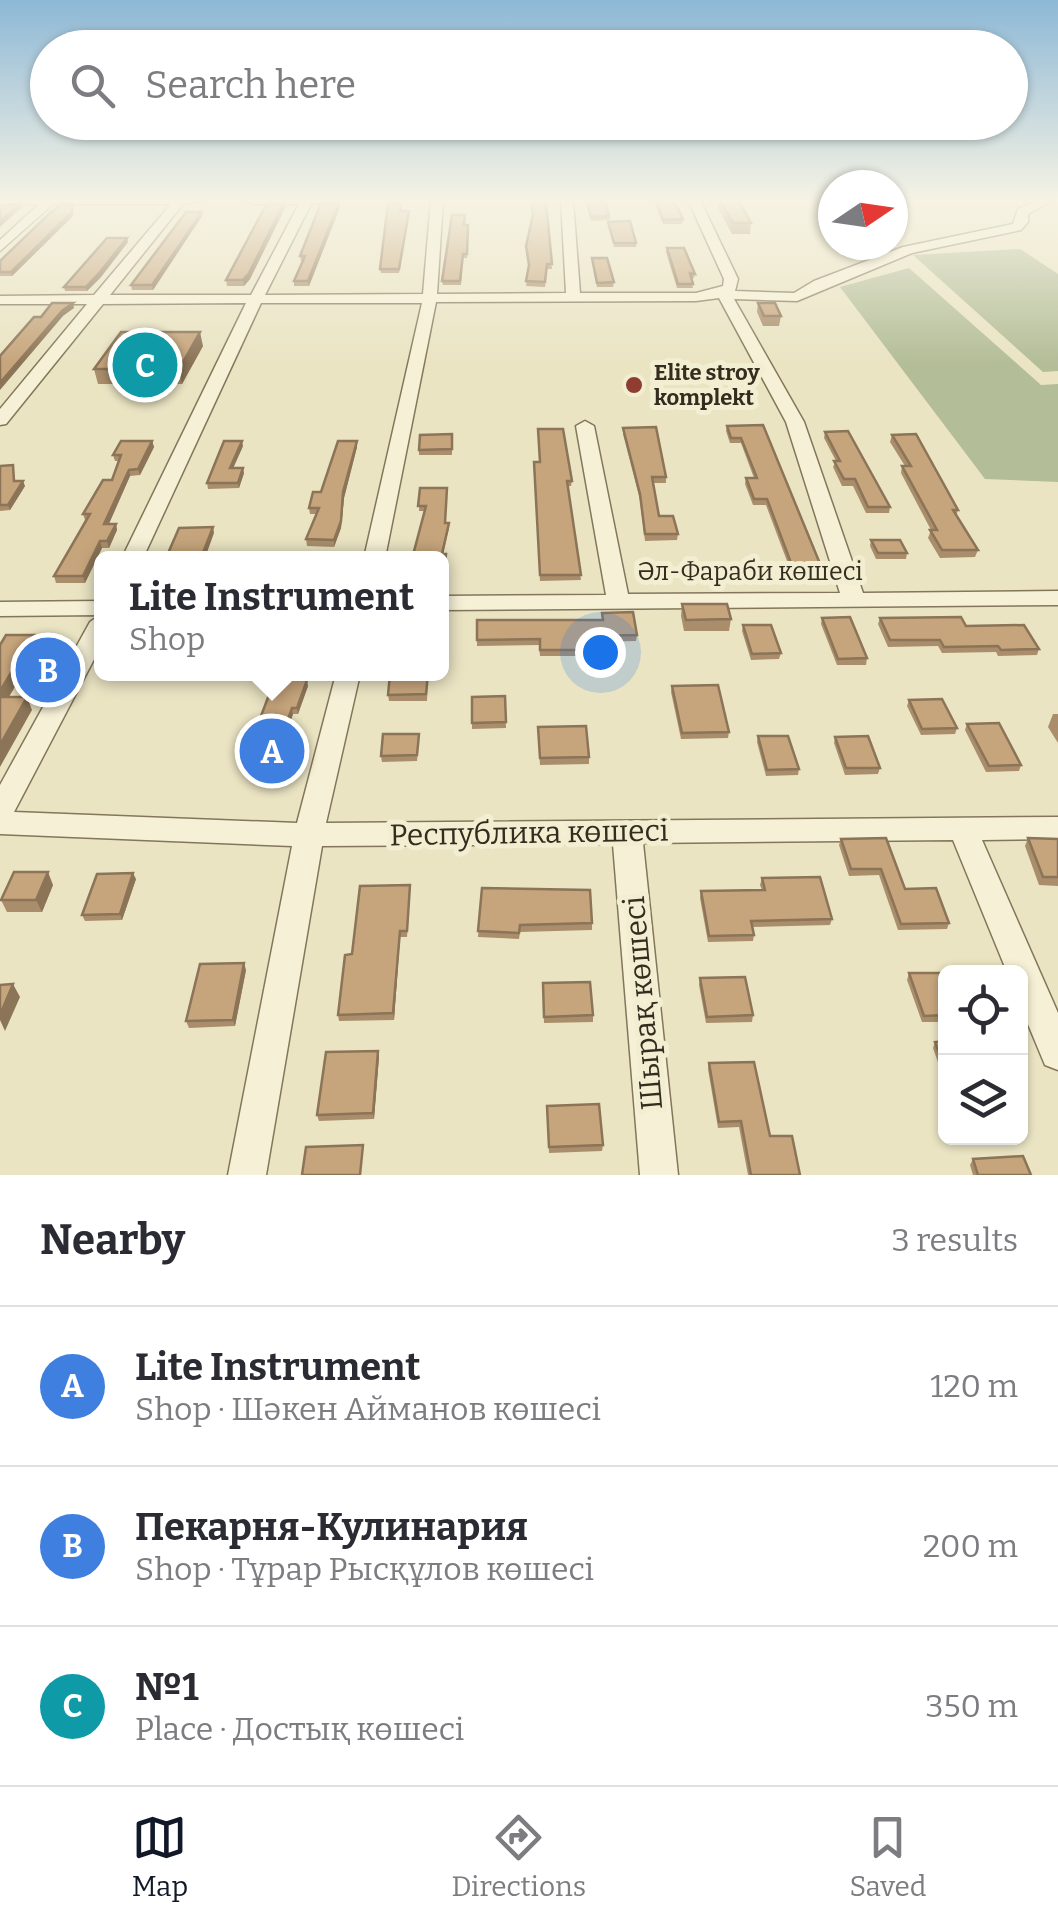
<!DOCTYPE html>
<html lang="en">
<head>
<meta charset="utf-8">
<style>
	body { margin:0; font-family:Bitter,serif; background:#f7f7f7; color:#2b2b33 }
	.controls { position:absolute; right:30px; bottom:30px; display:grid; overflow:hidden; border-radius:15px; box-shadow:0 2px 8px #0004 }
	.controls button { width:90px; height:90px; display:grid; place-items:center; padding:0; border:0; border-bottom:2px solid #e1e1e2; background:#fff; color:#2b2b33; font:50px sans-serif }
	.compass { position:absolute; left:818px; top:170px; width:90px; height:90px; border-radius:50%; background:#fff; box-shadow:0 2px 8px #0004; rotate:77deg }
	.you { position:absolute; left:600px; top:652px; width:35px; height:35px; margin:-25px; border:8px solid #fff; border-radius:50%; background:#1a73e8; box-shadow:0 0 0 15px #1a73e833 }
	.badge { display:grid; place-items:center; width:65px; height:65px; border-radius:50%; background:#111827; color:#fff; font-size:32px; font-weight:700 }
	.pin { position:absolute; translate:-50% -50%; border:5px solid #fff; box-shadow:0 2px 10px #0006 }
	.popup { position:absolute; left:94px; top:551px; width:355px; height:130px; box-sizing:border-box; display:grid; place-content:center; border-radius:15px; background:#fff; filter:drop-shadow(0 2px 8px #0005); font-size:32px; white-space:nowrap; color:#7c7c81 }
	.popup b { font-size:38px; color:#2b2b33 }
	.popup::after { content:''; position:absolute; left:50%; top:100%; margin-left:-20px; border:20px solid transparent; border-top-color:#fff }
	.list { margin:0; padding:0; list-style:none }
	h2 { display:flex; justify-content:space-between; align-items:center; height:130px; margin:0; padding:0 40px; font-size:42px }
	h2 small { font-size:32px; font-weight:400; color:#7c7c81 }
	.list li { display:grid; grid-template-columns:65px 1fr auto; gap:30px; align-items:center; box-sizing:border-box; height:160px; padding:0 40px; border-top:2px solid #e1e1e2 }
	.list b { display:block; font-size:38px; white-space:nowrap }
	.list p { margin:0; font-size:32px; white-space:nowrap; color:#7c7c81 }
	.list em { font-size:32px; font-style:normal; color:#7c7c81 }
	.icon { flex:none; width:55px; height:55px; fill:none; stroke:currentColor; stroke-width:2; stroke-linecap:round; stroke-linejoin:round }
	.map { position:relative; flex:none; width:1058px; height:1175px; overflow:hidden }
	.search { position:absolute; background:#fff; box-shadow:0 2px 8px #0004; left:30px; right:30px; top:30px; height:110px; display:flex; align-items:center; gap:25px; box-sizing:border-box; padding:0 35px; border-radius:55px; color:#7c7c81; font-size:38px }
	.sheet { height:610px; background:#fff }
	nav { display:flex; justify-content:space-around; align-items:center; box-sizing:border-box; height:140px; border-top:2px solid #e1e1e2; background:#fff; font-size:28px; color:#7c7c81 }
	nav a { display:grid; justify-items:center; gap:5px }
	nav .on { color:#111827 }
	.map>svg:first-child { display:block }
</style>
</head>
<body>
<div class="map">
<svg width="1058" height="1175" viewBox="0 0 1058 1175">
	<rect width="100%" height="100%" fill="#eae4c3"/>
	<!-- cemetery -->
	<path fill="#b3bd97" d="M1020,249L1058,274V371L1043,372L913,255Z
		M909,268L1041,385L1058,384V482L985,479L840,287Z"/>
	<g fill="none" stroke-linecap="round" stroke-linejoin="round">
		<!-- minor casing -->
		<g stroke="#83765b" stroke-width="3">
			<path id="minor" d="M0,200H205L183,204L110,295H251L299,204H252L246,200H340L311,204L265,295L423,294L431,200H443L437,294L566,293L561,200H573L580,293H696L723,286L724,279L688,200H700L738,279L735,291L794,293L814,281L903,247L1013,224L1018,209L1038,200H1053L1028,214V222L1021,230L912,253L797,301L734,299L804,422L863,593L1058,591V605L442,610V596L606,595L576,426L585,421L594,426L628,594L840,593L786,422L719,298L696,301L436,302L385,558H364L422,303H261L143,558H122L246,303L103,304L6,424L0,425V409L87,304H0V296L94,295L171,204H53L0,251V240L39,204L0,205Z
				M102,601V644L14,812L297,823L336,674H360L326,823L1058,817V839L982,840L1058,1013V1070L1045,1065L1020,1005V972H1007L953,840L643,843L678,1175H640L613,844L322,846L266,1175H228L292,846L0,834V785L90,622L100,615L0,616V602Z"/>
		</g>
		<!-- minor -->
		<use href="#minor" fill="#f6f1d6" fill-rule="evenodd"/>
	</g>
	<!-- wall -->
	<path fill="#aa8e6b" d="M719,200H738L751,223L750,234H732L718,208Z
		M543,202L552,269H547L545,287L526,286L529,267L526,246L532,216Z
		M587,202L609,216V220L591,221Z
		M656,202L683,219L682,224H663L656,206Z
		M284,203L285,208L250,279L244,286H227L226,280Z
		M339,203L340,207L309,286H294V281L303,261H301L300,256Z
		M401,203V211L409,215L399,273H381L380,269Z
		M72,204L73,216L12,276H0V261Z
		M202,216L153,290H132L131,285Z
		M608,222L636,243V247H614Z
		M464,225H468L467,258H463L461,285H443L442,281Z
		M128,242L101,277L87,291H65L64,287Z
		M667,248L695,274L694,278H691L693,288H677L666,252Z
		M592,258L614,282L613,287H597Z
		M758,303L781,316L779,326H763L757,312Z
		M203,346L182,384H98L94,369Z
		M763,425L823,571L822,577H793L766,505H753L745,484L746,478H754L741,443H730L726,431L727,426Z
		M623,428L666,477V483H653L659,516L678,534L677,540L645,541L640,500L623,434Z
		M825,432L890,507L889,513H866L853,486H842L833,467L836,461L824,438Z
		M452,434V455H419V450Z
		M892,435L958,510L956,516L978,550L975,557L940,558L928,538L931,530L901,473L902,466H905L890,442Z
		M152,441L154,447L140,475L130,476L109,524H116L117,530L109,548H102L85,583H56L54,576L85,520L83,514L112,480L119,461H115L113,455Z
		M357,441V447L344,498L341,528L334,547L307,546L306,539L316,514H310L309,508Z
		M243,446L233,468L244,473L239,488L208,489L207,483Z
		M13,465L15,481L25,486L10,510L0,511V466Z
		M534,467L572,481L571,486H568L581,580L540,581Z
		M420,488L449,528L443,554L446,560L445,582H442V558L425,511H419Z
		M871,540L907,553L906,559H876L870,546Z
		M682,604L731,619L729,631H684L681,616Z
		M602,613L637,635L636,641L588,642V656H540L539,645L477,646V620H602Z
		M822,618L867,658L866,665H837L821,624Z
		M880,618L966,626L1039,649L1037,655L998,656L996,652L942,653L938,646L888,647L878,624Z
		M743,625L781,653L779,659L751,660L742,631Z
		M428,678L427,701H389L388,695Z
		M308,686L298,714H293L276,763L242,761L240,755L258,724Z
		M672,686L729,732L728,738L681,739L671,692Z
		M505,696L506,728L472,729V697Z
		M909,700L957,728L955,734L921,735L907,706Z
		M1053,714H1058V743L1048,727Z
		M967,724L1021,765L1019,771L986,772L965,730Z
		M538,727L589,757V764L540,765Z
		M758,736L799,769L798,775L766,776L757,742Z
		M835,737L880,768L878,774L845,775L834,743Z
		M419,740L417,761L382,762L381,756Z
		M886,838L905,889L949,923L947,929L898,930L879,875L849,876L839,845L841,839Z
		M1028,838L1058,839V886L1039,885L1025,846Z
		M762,878L832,919L830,925L752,927L754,935L753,941L708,942L700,898L701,891L762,890L760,885Z
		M136,879L122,920L85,921L82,915Z
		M53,885L42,912H7L1,900Z
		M482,888L592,923V930L520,932L519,939L478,937Z
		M410,892L407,937H400L394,1020L339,1021L338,1015L352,954Z
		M246,970L235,1026L189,1028L186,1021Z
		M909,973H946V1022H922L907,980Z
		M700,978L753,1015L752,1022L706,1023L699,985Z
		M543,983L593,1015V1022L544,1023Z
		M946,1041V1085L933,1048L935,1042Z
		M378,1051L379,1057L374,1119L319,1121L317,1115Z
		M709,1063L770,1136L800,1175H748L739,1127L718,1128L708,1069Z
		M547,1106L603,1145L602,1151L549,1153Z
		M973,1159L1031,1175H973L970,1165Z"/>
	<!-- shaded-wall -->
	<path fill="#8b7457" d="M284,203L285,208L250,279L244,286L243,280Z
		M339,203L340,207L309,286L308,281Z
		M20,204L21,208L0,227V222Z
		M72,204L73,216L12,276L11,272Z
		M202,212V216L153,290L152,285Z
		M127,238L128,242L101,277L87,291L86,287Z
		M73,303L74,308L63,316L0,390V383L62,311Z
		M200,332L203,346L182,384L179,369Z
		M152,441L154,447L140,475L138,469Z
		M242,441L243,446L231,473L230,468Z
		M357,441V447L344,498L341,528L334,547V540L343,492Z
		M243,468L244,473L239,488L238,483Z
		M129,470L130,476L106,530L104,524Z
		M23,481L25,486L10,510L8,505Z
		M116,524L117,530L109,548L107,541Z
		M213,527L214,533L205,558H201Z
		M100,541L102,548L85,583L83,576Z
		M34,635L38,647L2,709L0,705V691Z
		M307,680L308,686L298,714L297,708Z
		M27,697L32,710L0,767V745Z
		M292,708L293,714L276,763L275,756Z
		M48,872L53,885L42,912L36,900Z
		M133,873L136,879L122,920L120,914Z
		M400,931V937L394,1020L393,1013Z
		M244,963L246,970L235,1026L233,1020Z
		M13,984L20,997L5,1031L0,1020V1015Z
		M378,1051L379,1057L374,1119L373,1113Z"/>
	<!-- building -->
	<path fill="#c6a57c" stroke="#8b7457" stroke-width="2.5" d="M531,200H540L537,202H546L552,264H547L545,282L526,281L529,265L526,246L533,215Z
		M720,200H738L751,223H733Z
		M587,202H605L609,216L591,217Z
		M656,202H675L683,219L663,220Z
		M267,203H284L249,273L243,280H226Z
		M321,203H339L308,281H294L305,256H300Z
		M388,203H401L400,211H409L399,269H380Z
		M20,204L0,222V205Z
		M62,204H72V212L11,272H0V261L49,214Z
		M186,212H202L152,285H131Z
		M452,215H465L464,225H468L467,254H463L460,281H442Z
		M630,221L636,243H614L608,222Z
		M107,238H127L100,272L86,287H64Z
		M667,248H684L695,274L690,273L693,284H678Z
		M592,258H607L614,282L597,283Z
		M52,303H73L62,311L0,383V356L34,317H41Z
		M758,303H775L781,316H764Z
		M121,332H200L179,369H94Z
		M763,425L823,571H794L767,499H754L746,478H757L741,438H731L727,426Z
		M656,427L666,477H652L659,516H673L678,534H645L640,494L623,428Z
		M538,429H563L572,481H567L581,575H540L534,462H540Z
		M848,431L890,507H868L855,479H844L834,461H840L825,432Z
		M452,434V449L419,450L420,435Z
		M916,434L958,510H953L978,550H942L930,530H937L902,466H911L892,435Z
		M121,441H152L138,469L129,470L104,524H116L107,541H100L83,576H54L90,514H83L103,480H112L121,455H113Z
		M224,441H242L230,468H243L238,483H207Z
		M338,441H357L343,492L341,521L334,540L306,539L319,508H309L313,492H321Z
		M13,465L14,481H23L8,505H0V466Z
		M420,488H447L445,523H449L442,554H446L444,576H442V558H408L409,555H413L426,506H418Z
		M213,527L201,558H166L179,528Z
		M871,540H900L907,553H878Z
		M682,604H727L731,619L686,620Z
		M633,612L637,635L587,636L589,650H540V639L477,640V620H603L602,613Z
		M850,617L867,658L838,659L822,618Z
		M961,617L966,626L1024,625L1039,649L1001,650L998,646L944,647L940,640H890L880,618Z
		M743,625H771L781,653L752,654Z
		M6,635H34L0,691V645Z
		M390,674H428L426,694L388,695Z
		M275,679L307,680L297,708H292L275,756L240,755L252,724H258Z
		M718,685L729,732L682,733L672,686Z
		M505,696L506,722L472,723V697Z
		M0,697H27L0,745Z
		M942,699L957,728L922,729L909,700Z
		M999,723L1021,765L989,766L967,724Z
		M586,726L589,757L540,758L538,727Z
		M383,734H419L417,755L381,756Z
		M758,736H788L799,769L767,770Z
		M868,736L880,768H846L835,737Z
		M886,838L905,889L936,888L949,923L901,924L881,869H851L841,839Z
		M1028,838L1058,839V877H1043Z
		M14,872H48L36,900H1Z
		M133,873L120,914L82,915L97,874Z
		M820,877L832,919L751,921L754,935L709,936L701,891L765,890L762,878Z
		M410,885L407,931H400L393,1013L338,1015L345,955L352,954L360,886Z
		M482,888L590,890L592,923L520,925L519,933L478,931Z
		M244,963L233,1020L186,1021L200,964Z
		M909,973H946V1015L924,1016Z
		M745,977L753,1015L707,1017L700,978Z
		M590,982L593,1015L544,1017L543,983Z
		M13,984L0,1015V985Z
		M946,1041V1071L935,1042Z
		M378,1051L373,1113L317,1115L326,1052Z
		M754,1062L770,1136H792L800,1175H751L741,1121L719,1122L709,1063Z
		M599,1104L603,1145L549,1147L547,1106Z
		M363,1145L360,1175H302L306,1147Z
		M1023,1156L1031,1175H978L973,1159Z"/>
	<!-- sky -->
	<linearGradient id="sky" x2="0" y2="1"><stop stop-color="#8db8d6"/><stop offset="0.55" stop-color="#f6f3e4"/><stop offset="1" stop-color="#f6f3e4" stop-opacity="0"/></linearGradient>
	<rect width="1058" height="364" fill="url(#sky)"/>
	<!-- markers -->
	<circle fill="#8e3d30" stroke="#f2eed2" stroke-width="4" cx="634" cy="385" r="10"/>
	<g text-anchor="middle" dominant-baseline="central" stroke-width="10" stroke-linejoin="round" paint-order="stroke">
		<!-- far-poi labels -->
		<g font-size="22" font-weight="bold" fill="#342c1e" stroke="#f2eed2" text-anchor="start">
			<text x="654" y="372">Elite stroy<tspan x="654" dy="25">komplekt</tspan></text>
		</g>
		<!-- street labels -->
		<g font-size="25" fill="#342c1e" stroke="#f2eed2">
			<text x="750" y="572">Әл-Фараби көшесі</text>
		</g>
		<!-- near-street labels -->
		<g font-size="30" fill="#342c1e" stroke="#f2eed2">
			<text transform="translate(529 833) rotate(-1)">Республика көшесі</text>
			<text transform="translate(643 1003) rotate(-95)">Шырақ көшесі</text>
		</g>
	</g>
</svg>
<div class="controls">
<button><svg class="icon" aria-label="locate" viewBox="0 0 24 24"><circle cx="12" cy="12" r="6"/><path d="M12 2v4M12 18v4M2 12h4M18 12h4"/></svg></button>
<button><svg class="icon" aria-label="layers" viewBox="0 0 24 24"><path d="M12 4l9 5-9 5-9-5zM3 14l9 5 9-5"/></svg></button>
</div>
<svg class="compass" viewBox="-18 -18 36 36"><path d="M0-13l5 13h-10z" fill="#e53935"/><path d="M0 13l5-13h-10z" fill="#7c7c81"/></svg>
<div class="you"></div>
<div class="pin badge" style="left:272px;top:751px;background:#3f7fe0">A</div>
<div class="popup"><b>Lite Instrument</b>Shop</div>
<div class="pin badge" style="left:48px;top:670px;background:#3f7fe0">B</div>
<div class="pin badge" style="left:145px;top:365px;background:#0f9aa8">C</div>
<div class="search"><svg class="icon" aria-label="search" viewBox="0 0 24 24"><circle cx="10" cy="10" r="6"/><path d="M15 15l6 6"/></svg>Search here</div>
</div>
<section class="sheet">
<h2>Nearby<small>3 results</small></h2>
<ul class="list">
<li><span class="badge" style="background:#3f7fe0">A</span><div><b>Lite Instrument</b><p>Shop · Шәкен Айманов көшесі</p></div><em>120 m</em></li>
<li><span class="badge" style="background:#3f7fe0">B</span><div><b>Пекарня-Кулинария</b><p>Shop · Тұрар Рысқұлов көшесі</p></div><em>200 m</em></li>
<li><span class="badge" style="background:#0f9aa8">C</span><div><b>№1</b><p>Place · Достық көшесі</p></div><em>350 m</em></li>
</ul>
</section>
<nav>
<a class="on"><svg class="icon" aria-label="map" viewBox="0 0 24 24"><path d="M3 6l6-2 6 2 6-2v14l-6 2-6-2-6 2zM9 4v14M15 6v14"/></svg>Map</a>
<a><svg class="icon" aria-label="directions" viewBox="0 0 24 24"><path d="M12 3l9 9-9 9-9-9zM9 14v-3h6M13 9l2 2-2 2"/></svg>Directions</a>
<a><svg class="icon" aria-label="saved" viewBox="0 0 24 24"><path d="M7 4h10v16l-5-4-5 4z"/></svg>Saved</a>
</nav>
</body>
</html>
